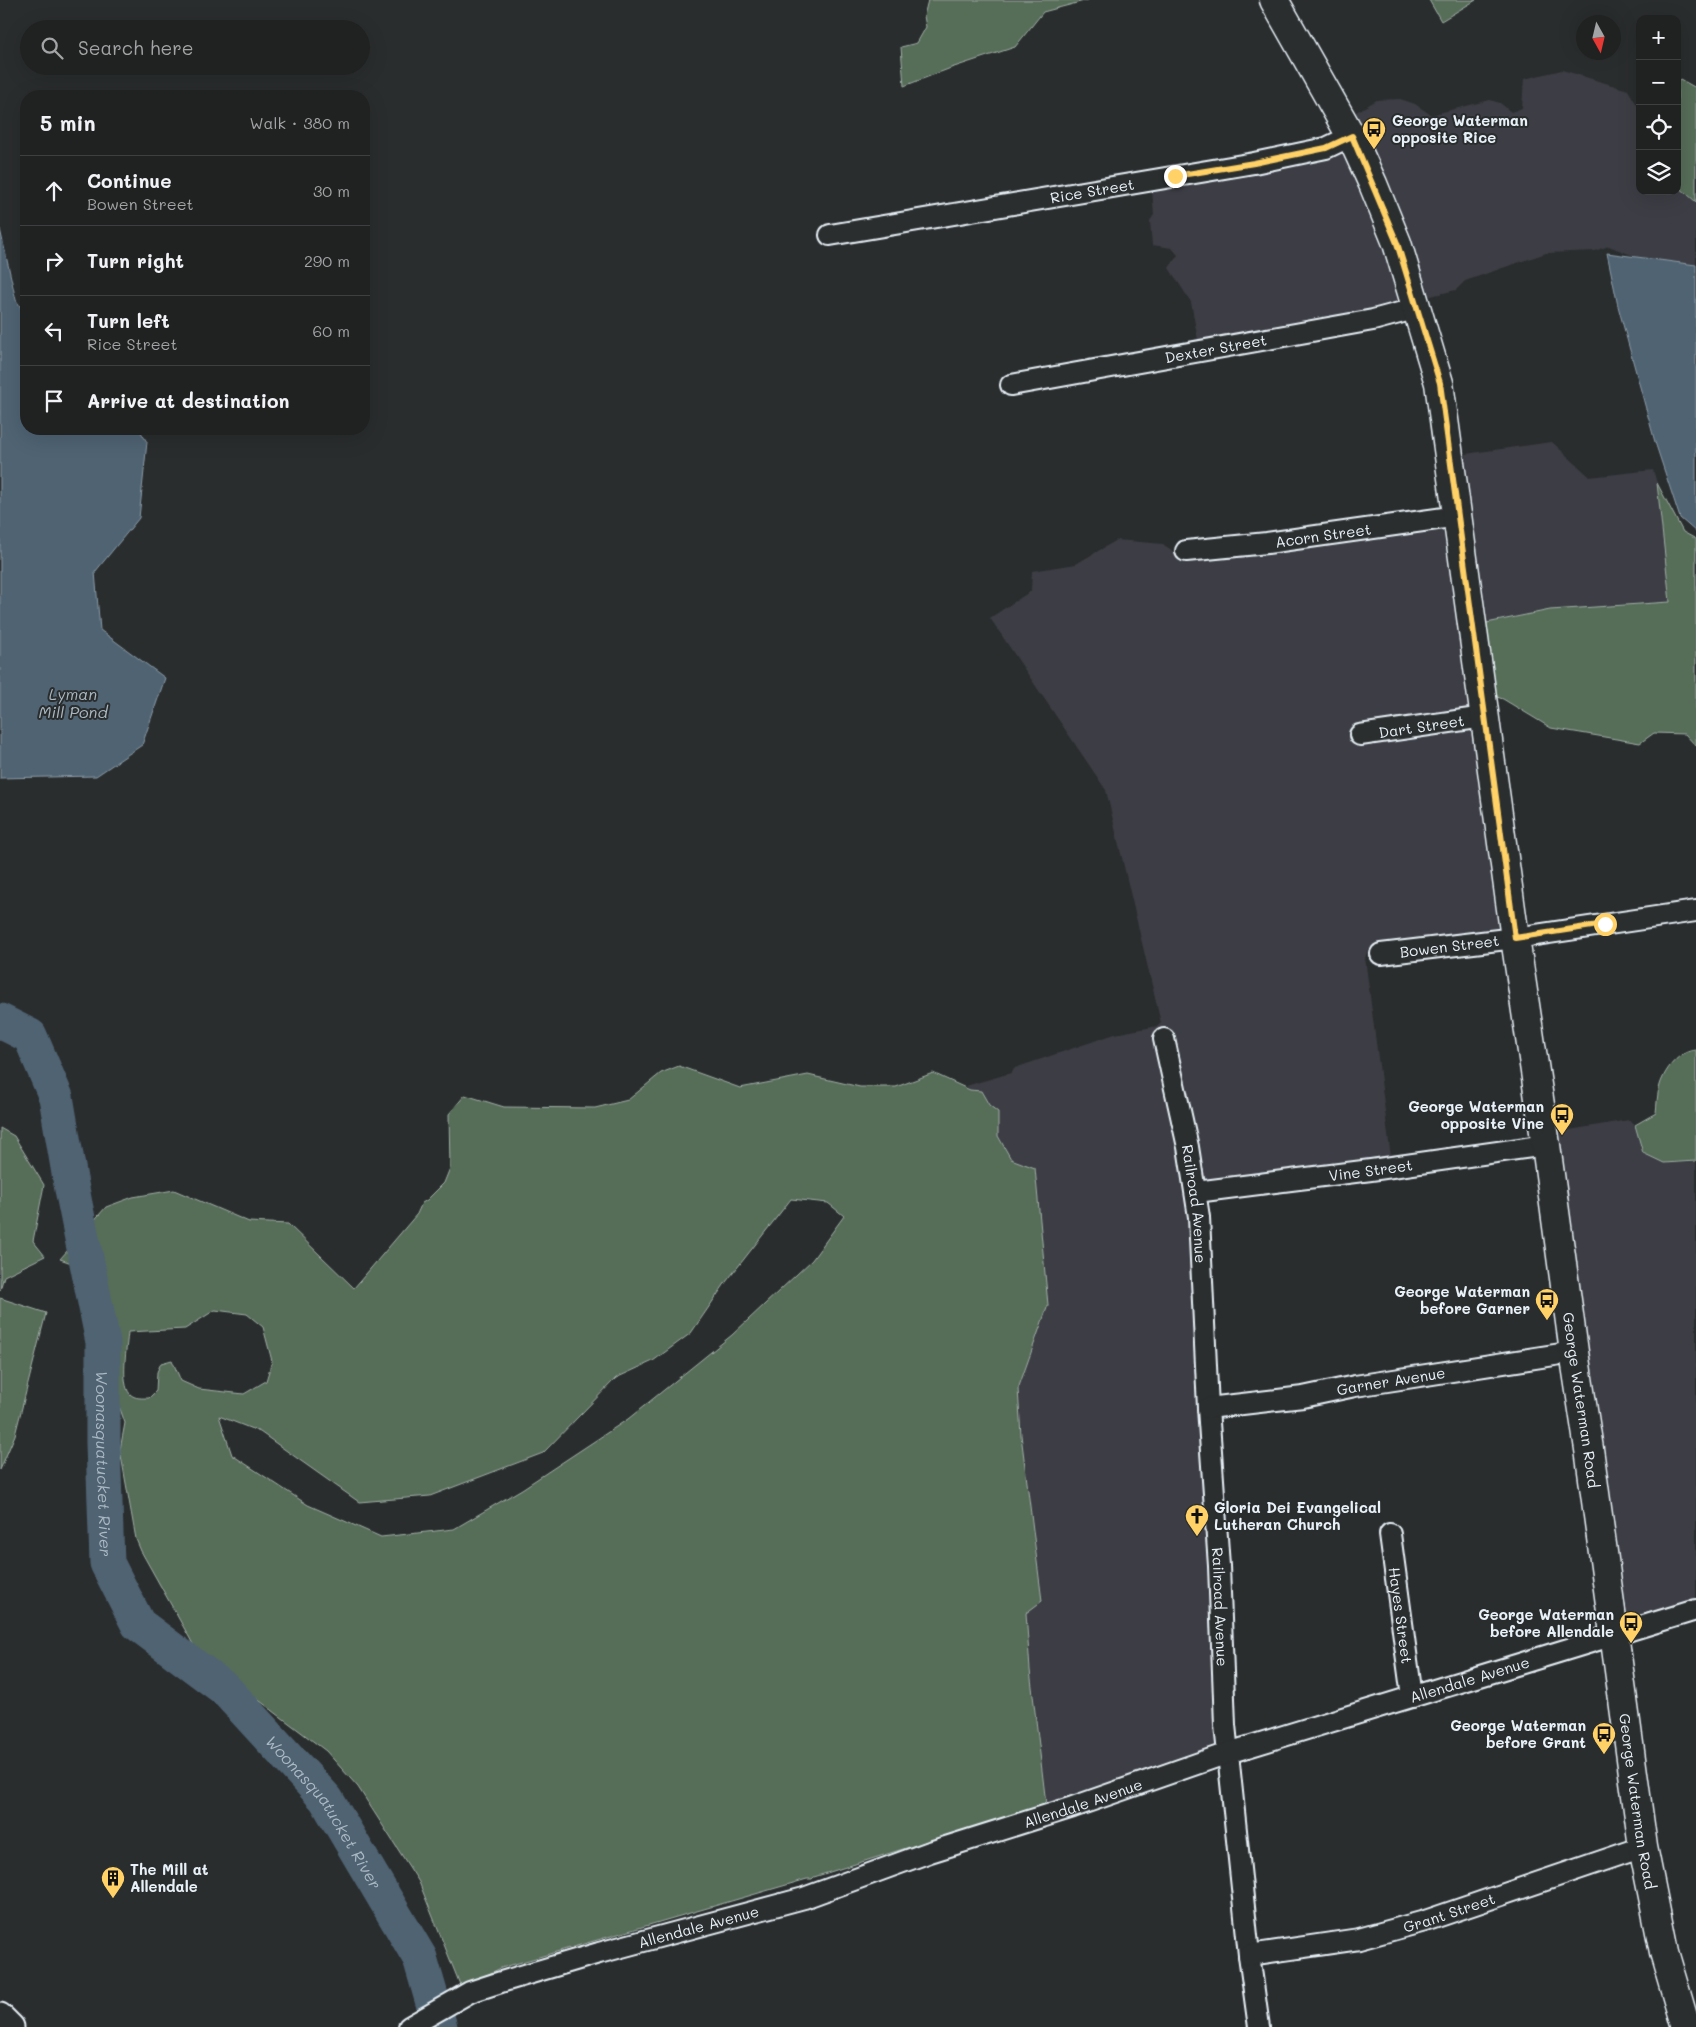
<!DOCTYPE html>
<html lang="en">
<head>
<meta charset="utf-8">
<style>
	body { margin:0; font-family:Mali,sans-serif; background:#2d2f2f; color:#f1f3f6 }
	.controls { position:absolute; right:15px; top:15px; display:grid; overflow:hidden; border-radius:10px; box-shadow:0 5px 20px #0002 }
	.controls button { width:45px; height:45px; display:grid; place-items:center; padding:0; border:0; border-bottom:1px solid #3d3f40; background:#202222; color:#f1f3f6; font:25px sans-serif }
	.compass { position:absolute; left:1576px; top:15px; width:45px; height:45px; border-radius:50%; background:#202222; box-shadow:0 5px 20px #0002; rotate:172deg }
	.stop { position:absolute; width:15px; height:15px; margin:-11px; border:4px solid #ffd166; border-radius:50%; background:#fff }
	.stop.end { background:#ffd166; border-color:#fff; box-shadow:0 1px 5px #0008 }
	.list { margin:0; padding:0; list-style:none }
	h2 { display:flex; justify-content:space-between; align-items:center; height:65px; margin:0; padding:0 20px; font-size:21px }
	h2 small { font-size:16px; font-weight:400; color:#a2a4a5 }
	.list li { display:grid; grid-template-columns:32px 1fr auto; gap:15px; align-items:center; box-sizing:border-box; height:70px; padding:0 20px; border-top:1px solid #3d3f40 }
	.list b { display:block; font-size:19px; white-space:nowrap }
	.list p { margin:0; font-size:16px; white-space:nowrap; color:#a2a4a5 }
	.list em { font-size:16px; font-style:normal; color:#a2a4a5 }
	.icon { flex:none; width:28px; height:28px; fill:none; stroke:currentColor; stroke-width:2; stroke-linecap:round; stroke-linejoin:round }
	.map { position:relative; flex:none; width:1696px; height:2027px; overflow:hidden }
	.search { position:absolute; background:#202222; box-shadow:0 5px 20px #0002; left:20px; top:20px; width:350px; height:55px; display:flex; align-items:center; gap:12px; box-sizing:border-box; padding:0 18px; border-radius:28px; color:#a2a4a5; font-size:19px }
	.panel { position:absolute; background:#202222; box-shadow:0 5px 20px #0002; left:20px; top:90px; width:350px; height:345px; border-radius:20px }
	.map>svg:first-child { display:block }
</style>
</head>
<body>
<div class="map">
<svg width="1696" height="2027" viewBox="0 0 1696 2027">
	<rect width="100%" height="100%" fill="#2a2d2e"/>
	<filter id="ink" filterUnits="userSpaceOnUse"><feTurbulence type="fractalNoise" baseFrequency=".02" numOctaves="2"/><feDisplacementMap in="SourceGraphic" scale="10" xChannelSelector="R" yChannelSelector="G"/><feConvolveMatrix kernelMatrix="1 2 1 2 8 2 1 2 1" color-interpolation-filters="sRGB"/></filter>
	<g filter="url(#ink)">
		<!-- built -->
		<path fill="#3d3e44" d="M1562,70L1628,90L1640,110V191H1677V185L1696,202V266L1654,264L1609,246L1594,251L1546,253L1465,281L1456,290L1418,299L1414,307L1201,342L1198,340L1191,302L1169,268L1178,255L1172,248L1152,245L1150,221L1154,215L1151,175L1348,138L1346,118L1377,100L1400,99L1415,104L1431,115L1490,100L1500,103L1511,112L1522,108L1524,79Z
			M1552,442L1590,477L1653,470L1657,483L1670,602L1550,610L1472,626L1507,933L1368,950L1365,958L1391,1158L1198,1186L1224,1748L1046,1804L1030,1670L1026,1613L1021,1435L1018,1389L1048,1305L1011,1159L998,1136V1112L989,1105L981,1091L970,1090L966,1086L1011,1073L1015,1068L1115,1034L1158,1026L1161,1023L1106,790L990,618L1031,591L1032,571L1076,564L1117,540L1163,544L1178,557L1451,520V456Z
			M1629,1120L1635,1125L1643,1153L1664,1163L1696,1162V1600L1618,1624L1546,1134Z"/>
		<!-- green -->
		<path fill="#576d58" stroke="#a0afa8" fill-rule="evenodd" d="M928,0H1088L1043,12L1015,47L951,68L904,86L901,47L917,43L926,27L924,16Z
			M1429,0H1476L1441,21Z
			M1680,79L1696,88V202L1677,185V83Z
			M1657,483L1683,532L1696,539V746L1685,734L1654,733L1640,743L1551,728L1503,699L1482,692L1472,626L1550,610L1670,602Z
			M1696,1050V1161L1664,1163L1643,1153L1635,1125L1656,1113C1657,1104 1657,1094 1660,1085C1665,1069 1679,1051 1696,1050Z
			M679,1066L740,1088L808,1075L860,1087H896L933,1073L970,1090L981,1091L989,1105L998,1112V1136L1011,1159L1035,1168L1048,1305L1018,1389L1021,1435L1042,1601L1026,1613L1030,1670L1046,1804L814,1877L812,1879H807L501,1968L461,1987L419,1882L358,1787L326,1751L223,1673L193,1644L141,1551L136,1539L120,1450L125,1423L116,1397L114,1319L80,1266L60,1259L106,1207L133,1197L174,1190L249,1222L288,1224L354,1288L417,1214L422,1203L427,1200L444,1183L450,1168L449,1114L465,1095L504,1107L595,1108L628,1100L661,1073ZM791,1199L828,1203L844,1216L812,1260L732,1335L628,1419L522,1489L454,1529L381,1537L308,1505L232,1455L219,1416L260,1432L359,1502L430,1496L543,1453L616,1378L653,1361L691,1333L726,1282ZM215,1310L247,1314L263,1327L272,1361L266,1381L244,1394L199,1389L181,1381L172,1360L161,1363L157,1372L156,1391L149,1398C142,1398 135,1399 130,1394C120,1383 127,1346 128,1332L185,1329Z
			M0,1128L14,1136L44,1185L33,1241L45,1256L4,1276L0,1290Z
			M0,1298L46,1313L15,1435L0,1470Z"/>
		<!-- water -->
		<path fill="#4f6473" stroke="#8c9ca8" d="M0,229L16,300L26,315V429H139L147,442L139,518L95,572L100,630L165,678L142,745L96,776L0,778Z
			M1607,253L1696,265V532L1680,518L1655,442L1618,306Z"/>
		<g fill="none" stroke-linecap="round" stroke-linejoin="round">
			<!-- river -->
			<path stroke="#4f6473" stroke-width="35" id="s1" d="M0,1021L30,1036L56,1097L70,1179L103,1342V1443L107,1563L138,1624L225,1689L326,1799L420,1958L440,2027"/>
			<!-- minor casing -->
			<g stroke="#e8f1f8" stroke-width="24">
				<g id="minor">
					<path id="s2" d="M830,235L1254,163L1326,148L1351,136"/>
					<path id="s3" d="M1011,385L1373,320L1418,308"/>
					<path id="s4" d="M1186,551L1267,543L1458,516"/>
					<path id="s5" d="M1360,735L1484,717"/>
					<path id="s6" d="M1381,954L1515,938L1696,911"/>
					<path id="s7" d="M1164,1039L1188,1147L1199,1217L1208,1408L1219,1566L1225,1725L1249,1955L1259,2027"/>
					<path id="s8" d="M1196,1192L1371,1170L1546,1145"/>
					<path id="s9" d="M1208,1408L1303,1397L1355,1386L1574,1352"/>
					<path id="s10" d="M1390,1534L1412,1697"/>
					<path id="s11" d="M1249,1955L1359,1939L1425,1921L1643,1847"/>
					<path id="s12" d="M409,2027L470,1992L501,1982L599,1953L804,1898L930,1852L1073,1807L1228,1753L1696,1610"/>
				</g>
			</g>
			<!-- tertiary casing -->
			<g stroke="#e8f1f8" stroke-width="29">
				<path id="tertiary" d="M0,2016L11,2027"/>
			</g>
			<!-- secondary casing -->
			<g stroke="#e8f1f8" stroke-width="31">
				<g id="secondary">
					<path id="s13" d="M1274,0L1351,136L1373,184L1397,243L1439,383L1515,938L1546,1145L1574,1352L1589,1449L1643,1847L1664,1952L1686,2027"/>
				</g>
			</g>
			<!-- minor -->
			<use href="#minor" stroke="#2a2d2e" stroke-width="20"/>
			<!-- tertiary -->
			<use href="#tertiary" stroke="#2a2d2e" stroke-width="25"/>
			<!-- secondary -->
			<use href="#secondary" stroke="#2a2d2e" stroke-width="28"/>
		</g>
	</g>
	<g fill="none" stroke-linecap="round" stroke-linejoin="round" filter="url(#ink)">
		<!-- route -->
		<path stroke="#ffd166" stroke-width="6" d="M1175,176L1254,163L1326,148L1352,136L1397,243L1440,383L1515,938L1605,924"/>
	</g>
	<!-- icons -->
	<defs>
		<g id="bus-pin" transform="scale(1.25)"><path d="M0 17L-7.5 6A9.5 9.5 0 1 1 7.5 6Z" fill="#ffd166" stroke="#2a2d2e"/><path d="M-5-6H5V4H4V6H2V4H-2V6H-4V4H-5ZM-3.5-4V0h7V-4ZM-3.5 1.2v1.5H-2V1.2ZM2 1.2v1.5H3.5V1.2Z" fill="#111"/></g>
		<g id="church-pin" transform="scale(1.25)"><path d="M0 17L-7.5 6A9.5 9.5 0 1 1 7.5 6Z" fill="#ffd166" stroke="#2a2d2e"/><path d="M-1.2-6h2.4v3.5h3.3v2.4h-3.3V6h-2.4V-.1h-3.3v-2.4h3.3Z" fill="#111"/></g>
		<g id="building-pin" transform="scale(1.25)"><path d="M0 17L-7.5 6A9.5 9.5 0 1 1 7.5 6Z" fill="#ffd166" stroke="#2a2d2e"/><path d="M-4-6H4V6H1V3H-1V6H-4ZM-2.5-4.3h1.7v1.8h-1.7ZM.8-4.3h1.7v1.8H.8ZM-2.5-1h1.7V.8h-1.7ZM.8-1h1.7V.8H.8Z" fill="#111"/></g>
	</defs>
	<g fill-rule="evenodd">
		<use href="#bus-pin" x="1374" y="129"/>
		<use href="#bus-pin" x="1562" y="1115"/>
		<use href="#bus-pin" x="1547" y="1300"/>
		<use href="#church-pin" x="1197" y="1516"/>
		<use href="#bus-pin" x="1631" y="1623"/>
		<use href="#bus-pin" x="1604" y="1734"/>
		<use href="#building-pin" x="113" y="1878"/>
	</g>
	<g text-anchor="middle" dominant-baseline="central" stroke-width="4" stroke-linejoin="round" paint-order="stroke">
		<!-- poi labels -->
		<g font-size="15" font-weight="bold" fill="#e8f1f8" stroke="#2a2d2e" text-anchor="end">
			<text x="1392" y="120" text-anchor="start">George Waterman<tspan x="1392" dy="17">opposite Rice</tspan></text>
			<text x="1544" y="1106">George Waterman<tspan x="1544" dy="17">opposite Vine</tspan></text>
			<text x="1530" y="1291">George Waterman<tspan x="1530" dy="17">before Garner</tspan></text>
			<text x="1214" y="1507" text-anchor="start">Gloria Dei Evangelical<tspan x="1214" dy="17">Lutheran Church</tspan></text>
			<text x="1614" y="1614">George Waterman<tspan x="1614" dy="17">before Allendale</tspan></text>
			<text x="1586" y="1725">George Waterman<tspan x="1586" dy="17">before Grant</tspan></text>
			<text x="130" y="1869" text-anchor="start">The Mill at<tspan x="130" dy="17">Allendale</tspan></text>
		</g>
		<!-- street labels -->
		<g font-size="15" fill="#e8f1f8" stroke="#2a2d2e">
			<text stroke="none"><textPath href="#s2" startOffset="266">Rice Street</textPath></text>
			<text stroke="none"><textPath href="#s3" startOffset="208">Dexter Street</textPath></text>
			<text stroke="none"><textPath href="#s4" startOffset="138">Acorn Street</textPath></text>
			<text stroke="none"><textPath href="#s5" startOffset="62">Dart Street</textPath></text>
			<text stroke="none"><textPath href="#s6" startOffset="69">Bowen Street</textPath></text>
			<text stroke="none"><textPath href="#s8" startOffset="176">Vine Street</textPath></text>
			<text stroke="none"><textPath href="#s7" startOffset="168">Railroad Avenue</textPath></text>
			<text stroke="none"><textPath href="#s9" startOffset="185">Garner Avenue</textPath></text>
			<text stroke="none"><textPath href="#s13" startOffset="1446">George Waterman Road</textPath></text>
			<text stroke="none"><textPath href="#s7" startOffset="572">Railroad Avenue</textPath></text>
			<text stroke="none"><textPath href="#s10" startOffset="82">Hayes Street</textPath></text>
			<text stroke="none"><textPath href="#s12" startOffset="1118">Allendale Avenue</textPath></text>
			<text stroke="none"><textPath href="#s13" startOffset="1851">George Waterman Road</textPath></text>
			<text stroke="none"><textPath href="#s12" startOffset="712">Allendale Avenue</textPath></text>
			<text stroke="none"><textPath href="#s11" startOffset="205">Grant Street</textPath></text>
			<text stroke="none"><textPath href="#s12" startOffset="308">Allendale Avenue</textPath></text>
		</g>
		<!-- water labels -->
		<g font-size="16" font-style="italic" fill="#abb9c3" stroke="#2a2d2e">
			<text x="73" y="693">Lyman<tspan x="73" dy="18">Mill Pond</tspan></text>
			<text stroke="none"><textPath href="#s1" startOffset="471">Woonasquatucket River</textPath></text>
			<text stroke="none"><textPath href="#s1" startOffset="906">Woonasquatucket River</textPath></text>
		</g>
	</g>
</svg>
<div class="controls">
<button>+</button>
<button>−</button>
<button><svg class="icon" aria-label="locate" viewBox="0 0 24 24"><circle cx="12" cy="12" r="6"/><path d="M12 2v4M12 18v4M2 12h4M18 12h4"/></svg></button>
<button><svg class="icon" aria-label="layers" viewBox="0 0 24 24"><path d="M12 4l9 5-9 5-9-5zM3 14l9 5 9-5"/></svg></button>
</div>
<svg class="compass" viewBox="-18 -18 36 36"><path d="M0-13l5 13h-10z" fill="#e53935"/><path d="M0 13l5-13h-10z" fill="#a2a4a5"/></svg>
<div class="stop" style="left:1605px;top:924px"></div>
<div class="stop end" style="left:1175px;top:176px"></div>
<div class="search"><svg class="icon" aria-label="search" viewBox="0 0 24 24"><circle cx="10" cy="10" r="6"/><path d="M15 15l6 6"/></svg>Search here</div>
<section class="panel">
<h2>5 min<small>Walk · 380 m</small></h2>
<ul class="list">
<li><svg class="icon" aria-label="ahead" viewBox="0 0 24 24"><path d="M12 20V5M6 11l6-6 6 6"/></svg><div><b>Continue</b><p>Bowen Street</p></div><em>30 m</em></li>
<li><svg class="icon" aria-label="right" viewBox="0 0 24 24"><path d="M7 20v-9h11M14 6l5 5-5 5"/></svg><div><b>Turn right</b></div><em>290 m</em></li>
<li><svg class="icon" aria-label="left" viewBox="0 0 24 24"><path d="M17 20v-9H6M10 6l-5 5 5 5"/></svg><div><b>Turn left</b><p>Rice Street</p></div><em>60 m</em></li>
<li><svg class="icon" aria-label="arrive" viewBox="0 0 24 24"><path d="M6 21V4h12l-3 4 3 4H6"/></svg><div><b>Arrive at destination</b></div></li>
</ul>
</section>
</div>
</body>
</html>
